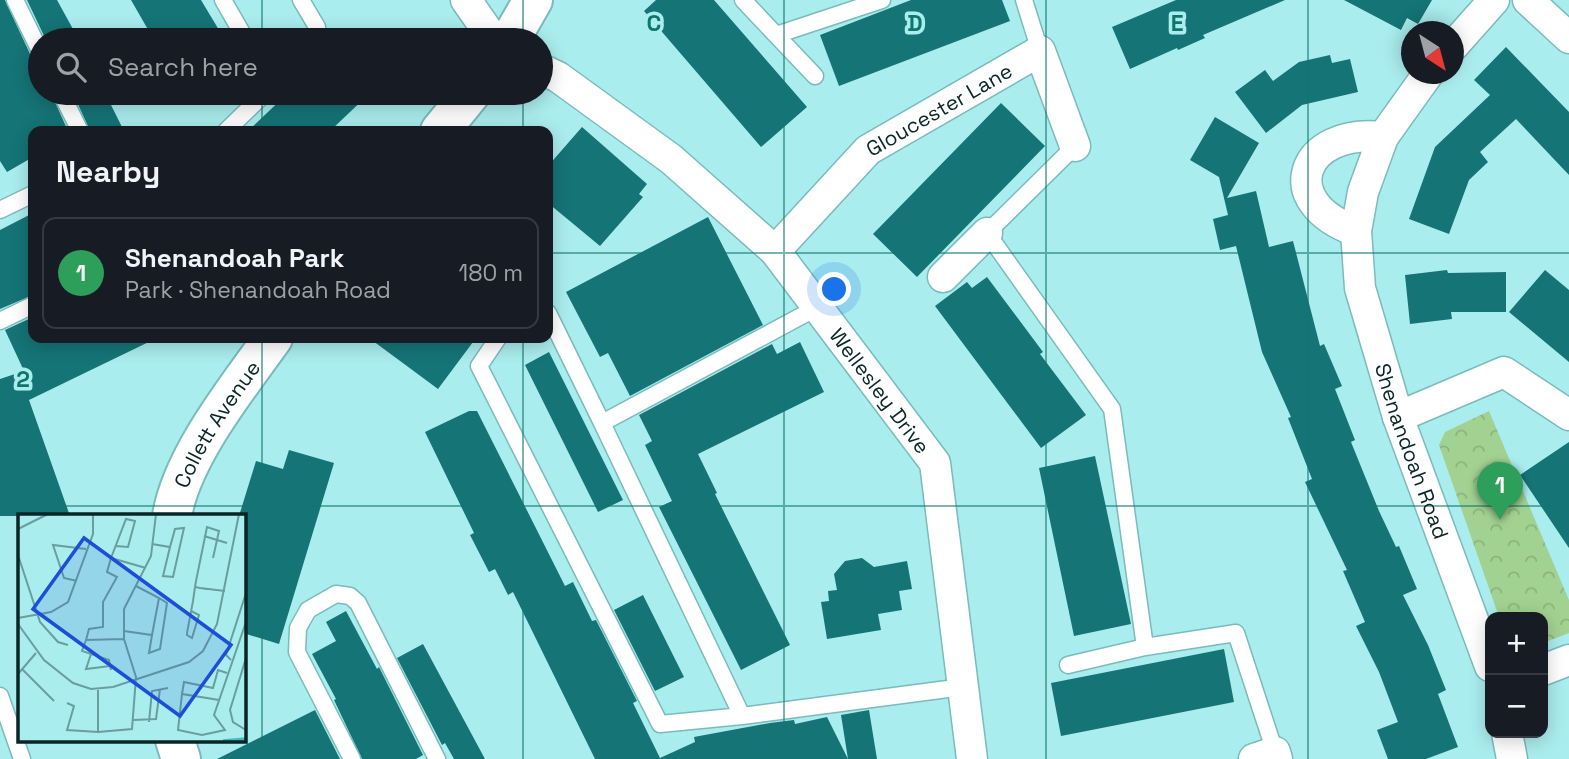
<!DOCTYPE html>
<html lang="en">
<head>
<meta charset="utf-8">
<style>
	body { margin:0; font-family:"Space Grotesk",sans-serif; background:#242831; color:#f1f3f6 }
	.controls { position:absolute; right:21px; bottom:21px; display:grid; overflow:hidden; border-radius:14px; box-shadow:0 4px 18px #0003 }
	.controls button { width:63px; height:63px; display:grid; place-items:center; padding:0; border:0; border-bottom:2px solid #363941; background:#171b24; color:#f1f3f6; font:35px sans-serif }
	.compass { position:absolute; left:1401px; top:21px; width:63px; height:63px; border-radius:50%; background:#171b24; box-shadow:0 4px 18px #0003; rotate:144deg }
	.you { position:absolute; left:835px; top:290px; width:24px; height:24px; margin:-18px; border:5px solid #fff; border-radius:50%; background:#1a73e8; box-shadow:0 0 0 10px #1a73e833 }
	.badge { display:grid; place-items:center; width:46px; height:46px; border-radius:50%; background:#ea580c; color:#fff; font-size:23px; font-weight:700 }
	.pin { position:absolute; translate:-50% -58px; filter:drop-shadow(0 2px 4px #0008) }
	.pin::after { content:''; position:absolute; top:37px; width:24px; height:21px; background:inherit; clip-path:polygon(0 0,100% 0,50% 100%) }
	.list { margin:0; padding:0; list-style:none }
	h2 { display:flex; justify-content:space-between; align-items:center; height:91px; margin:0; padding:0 28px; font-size:30px }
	h2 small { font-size:23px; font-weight:400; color:#9ea1a6 }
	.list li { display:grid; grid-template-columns:46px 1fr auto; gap:21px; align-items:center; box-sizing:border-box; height:112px; margin:0 14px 14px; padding:0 14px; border:2px solid #363941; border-radius:14px }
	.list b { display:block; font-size:26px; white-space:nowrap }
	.list p { margin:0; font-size:23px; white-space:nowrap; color:#9ea1a6 }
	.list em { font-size:23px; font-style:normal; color:#9ea1a6 }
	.icon { flex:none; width:38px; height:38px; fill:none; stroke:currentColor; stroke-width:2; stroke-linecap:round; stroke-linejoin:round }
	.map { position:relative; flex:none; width:1569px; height:759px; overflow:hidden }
	.search { position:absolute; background:#171b24; box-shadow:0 4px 18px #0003; left:28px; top:28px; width:525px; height:77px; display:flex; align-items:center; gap:18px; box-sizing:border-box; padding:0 24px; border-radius:38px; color:#9ea1a6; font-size:26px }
	.panel { position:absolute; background:#171b24; box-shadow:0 4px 18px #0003; left:28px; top:126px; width:525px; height:217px; border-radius:14px }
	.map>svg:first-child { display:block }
</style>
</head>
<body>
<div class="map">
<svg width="1569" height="759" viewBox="0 0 1569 759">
	<defs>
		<pattern id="forest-crowns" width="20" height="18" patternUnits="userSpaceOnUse" patternTransform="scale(1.75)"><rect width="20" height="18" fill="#a2d291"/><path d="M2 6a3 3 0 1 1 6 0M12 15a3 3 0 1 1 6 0" fill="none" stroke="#8ab47d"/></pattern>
	</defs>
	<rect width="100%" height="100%" fill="#aaedee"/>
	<!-- forest -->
	<path fill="url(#forest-crowns)" d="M1489,411L1569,600V633L1543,643V617H1499L1439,445L1445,432Z"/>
	<!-- building -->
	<path fill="#157476" d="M0,0H5L31,56L40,70V93H51L68,131H33V157L7,172L0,161Z
		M27,0H57L79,40H46Z
		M131,0H201L225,40H154Z
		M656,0H714L807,107L761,147L644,11Z
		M911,0H1002L1010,21L839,86L820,35Z
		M1176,0H1285L1203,35L1205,38L1178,50L1177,48L1130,69L1112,27Z
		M1344,0H1432L1418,24L1407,18L1401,30Z
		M1506,47L1569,112V175L1516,119L1480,152L1488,162L1469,180L1449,234L1409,219L1435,147L1490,95L1474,80Z
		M1330,55L1332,63L1350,59L1358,92L1302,105L1266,133L1235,92L1265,70L1273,81L1299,62Z
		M73,93H105L124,131H90Z
		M288,93H370L330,131H248Z
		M1001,103L1045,146L917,277L873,234Z
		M1215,117L1259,143L1227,198L1256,191L1269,247L1293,241L1320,346L1324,344L1342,386L1335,389L1355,440L1351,442L1379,511L1396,547L1399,546L1417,589L1403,595L1428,645L1446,690L1438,694L1458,747L1426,759H1388L1377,730L1398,722L1379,672L1356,626L1365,622L1343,571L1347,570L1305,482L1312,479L1288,418L1291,417L1262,352L1236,246L1220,250L1213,219L1228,215L1219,177L1190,160Z
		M582,127L647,184L639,194L643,197L600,246L548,203V166Z
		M33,213V295L0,309V230Z
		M708,217L763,325L630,396L608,353L600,357L566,292Z
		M1447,270L1448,273L1506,272V312H1451L1452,319L1410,324L1405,275Z
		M1545,270L1569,290V362L1509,312Z
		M987,277L1043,352L1040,354L1086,415L1041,448L935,306L967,282L972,288Z
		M33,317V338H157L29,400L70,516H0V379L24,371L5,330Z
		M369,338H476L438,389Z
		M800,342L824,392L698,454L717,493L715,494L790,645L741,670L659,507L672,501L645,445L652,441L639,415L772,344L777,354Z
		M549,352L623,500L598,512L525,365Z
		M469,411H477L565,586L573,582L592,621L596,620L637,701L633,703L660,758L695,742L694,737L770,723L794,720L795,724L827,717L848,759H595L513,592L508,595L495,569L489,572L470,535L474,533L425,432Z
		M1569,442V548L1520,475Z
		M289,450L334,463L279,644L243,633V516H239L256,461L283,469Z
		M1095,456L1131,624L1074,636L1039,468Z
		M862,558L874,567L907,561L912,589L899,591L902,610L878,614L881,630L827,639L821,602L829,601L828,591L837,590L834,574L845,561Z
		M643,595L684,677L655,691L614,610Z
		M346,611L377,669L379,667L423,755L416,759H362L334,700L336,699L312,654L336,641L326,622Z
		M423,644L485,759H454L445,743L442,745L397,658Z
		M1224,649L1234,702L1061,736L1051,683Z
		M315,710L340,759H217Z
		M869,710L877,759H848L841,715Z"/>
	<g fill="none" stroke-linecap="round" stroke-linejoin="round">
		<!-- lane casing -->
		<g stroke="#7abbbc" stroke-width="19">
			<path id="lane" d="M15,0L40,51
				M223,0L246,40
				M301,0L317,27L316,40
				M743,0L776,35L882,0
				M1024,0L1040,51
				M776,35L815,76
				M61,93L80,131
				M226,131L265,93
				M1075,146L987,233L1112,409L1145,647L1236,633L1275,752
				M0,210L33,194
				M818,307L602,423L742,716L963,687
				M548,313L602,423
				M0,321L33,305
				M498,338L479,366L660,724L742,716
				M1068,665L1145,647
				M0,696L22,759
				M352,759L297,652L298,628L308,610L336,594L350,596L358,603L437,759"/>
		</g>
		<!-- street casing -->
		<g stroke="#7abbbc" stroke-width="33">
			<g id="street">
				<path d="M466,0L494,40"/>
				<path d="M1528,0L1569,38"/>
				<path d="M1454,45L1494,0"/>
				<path id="s1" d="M541,69L558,77L671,159L775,251L935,463L972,759"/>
				<path id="s2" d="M1428,74L1383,137L1363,192L1356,231L1360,288L1398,417L1490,666"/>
				<path d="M1356,231C1274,202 1301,128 1383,137"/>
				<path id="s3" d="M775,251L868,150L1040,51L1075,146"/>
				<path d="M943,277L987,233"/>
				<path d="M1398,417L1504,372L1569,415"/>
				<path d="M1543,670L1569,660"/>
				<path d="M1507,733L1512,759"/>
				<path d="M1254,759L1275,752L1277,759"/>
			</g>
		</g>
		<!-- secondary casing -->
		<g stroke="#7abbbc" stroke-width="42">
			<g id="secondary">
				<path d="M510,40L533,0"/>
				<path d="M440,131L471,93"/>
				<path id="s4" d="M172,516C182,456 238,387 273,338"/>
				<path d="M175,740L181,759"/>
			</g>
		</g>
		<!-- lane -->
		<use href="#lane" stroke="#fff" stroke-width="16"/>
		<!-- street -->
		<use href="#street" stroke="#fff" stroke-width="30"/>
		<!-- secondary -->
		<use href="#secondary" stroke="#fff" stroke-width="38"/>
	</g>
	<!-- grid -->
	<path fill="none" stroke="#0f766e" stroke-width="2" stroke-opacity="0.55" d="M262,0V40M523,0V40M784,0V759M1046,0V759M1308,0V759M262,93V131M523,93V131M0,253H33M548,253H1569M262,338V759M523,338V759M0,506H1569"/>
	<g text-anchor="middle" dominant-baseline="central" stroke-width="7" stroke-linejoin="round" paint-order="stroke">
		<!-- street labels -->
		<g font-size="21" fill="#092525" stroke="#aaedee">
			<text stroke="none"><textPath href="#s3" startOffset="219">Gloucester Lane</textPath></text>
			<text stroke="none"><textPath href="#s1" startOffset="472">Wellesley Drive</textPath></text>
			<text stroke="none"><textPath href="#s4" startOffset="103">Collett Avenue</textPath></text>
			<text stroke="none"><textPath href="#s2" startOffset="404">Shenandoah Road</textPath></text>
		</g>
	</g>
	<!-- overview -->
	<g transform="translate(18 514)">
		<rect width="228" height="228" fill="#aaedee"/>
		<path fill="none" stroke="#3ebec1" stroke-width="3.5" d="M205,227L228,225"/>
		<path fill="none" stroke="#6a9d9e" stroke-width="2" d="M0,15L30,0M186,22L209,29M134,30L152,33L157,15L166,14L155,63L145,62L152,33M98,32L110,33L117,7L108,5L93,44L128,54M0,41L22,108L40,128L50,131M93,44L89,58L99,63L85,88V113L71,115L68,126L106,125M59,67L46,64L35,31L68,35M182,74L177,73L178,67L189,13L201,17L195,44M189,75L182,74L207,77M173,97L181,101L174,124L169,121V119L175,87L177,73M0,104L33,98L50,88L75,20V0M0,110L26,146L55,169L73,175L95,173L171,148L185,137L199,110L221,0M106,117L134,121L141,84L118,72M134,121L131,139L142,135L149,89L141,84M68,126L64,137L91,146L93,156M73,140L68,155L92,152M228,144L212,196L215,208L228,216M213,146L208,141L228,79M4,155L36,187M0,160L18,139M164,180L166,168L195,174L200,156L209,159M201,186L164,180L160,216L184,221L207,216L196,201L228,108M49,189L56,192L49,216L80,218V176M115,206L138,205L142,175M131,208L134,177L150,174M80,218L114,215L118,163L106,125V95L133,42L138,0"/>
		<path fill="#1d4ed8" fill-opacity="0.15" stroke="#1d4ed8" stroke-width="3.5" d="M66,24L213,131L162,202L15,95Z"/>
		<rect width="228" height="228" fill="none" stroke="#092525" stroke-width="3.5"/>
	</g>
	<g font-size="23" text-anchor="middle" font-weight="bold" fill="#0f766e" stroke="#aaedee" stroke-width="7" stroke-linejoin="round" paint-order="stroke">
		<text x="654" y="31">C</text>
		<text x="915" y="31">D</text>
		<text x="1177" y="31">E</text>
		<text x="23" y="387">2</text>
	</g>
</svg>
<div class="controls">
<button>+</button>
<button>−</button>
</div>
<svg class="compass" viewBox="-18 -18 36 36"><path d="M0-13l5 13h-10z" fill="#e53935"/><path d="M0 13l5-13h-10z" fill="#9ea1a6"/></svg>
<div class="you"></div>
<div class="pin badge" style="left:1500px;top:520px;background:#2e9e5b">1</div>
<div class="search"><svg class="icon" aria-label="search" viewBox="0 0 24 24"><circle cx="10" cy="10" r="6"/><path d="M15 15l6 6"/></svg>Search here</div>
<section class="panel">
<h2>Nearby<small></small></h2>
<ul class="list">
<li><span class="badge" style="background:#2e9e5b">1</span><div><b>Shenandoah Park</b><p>Park · Shenandoah Road</p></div><em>180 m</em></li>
</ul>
</section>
</div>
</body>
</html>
